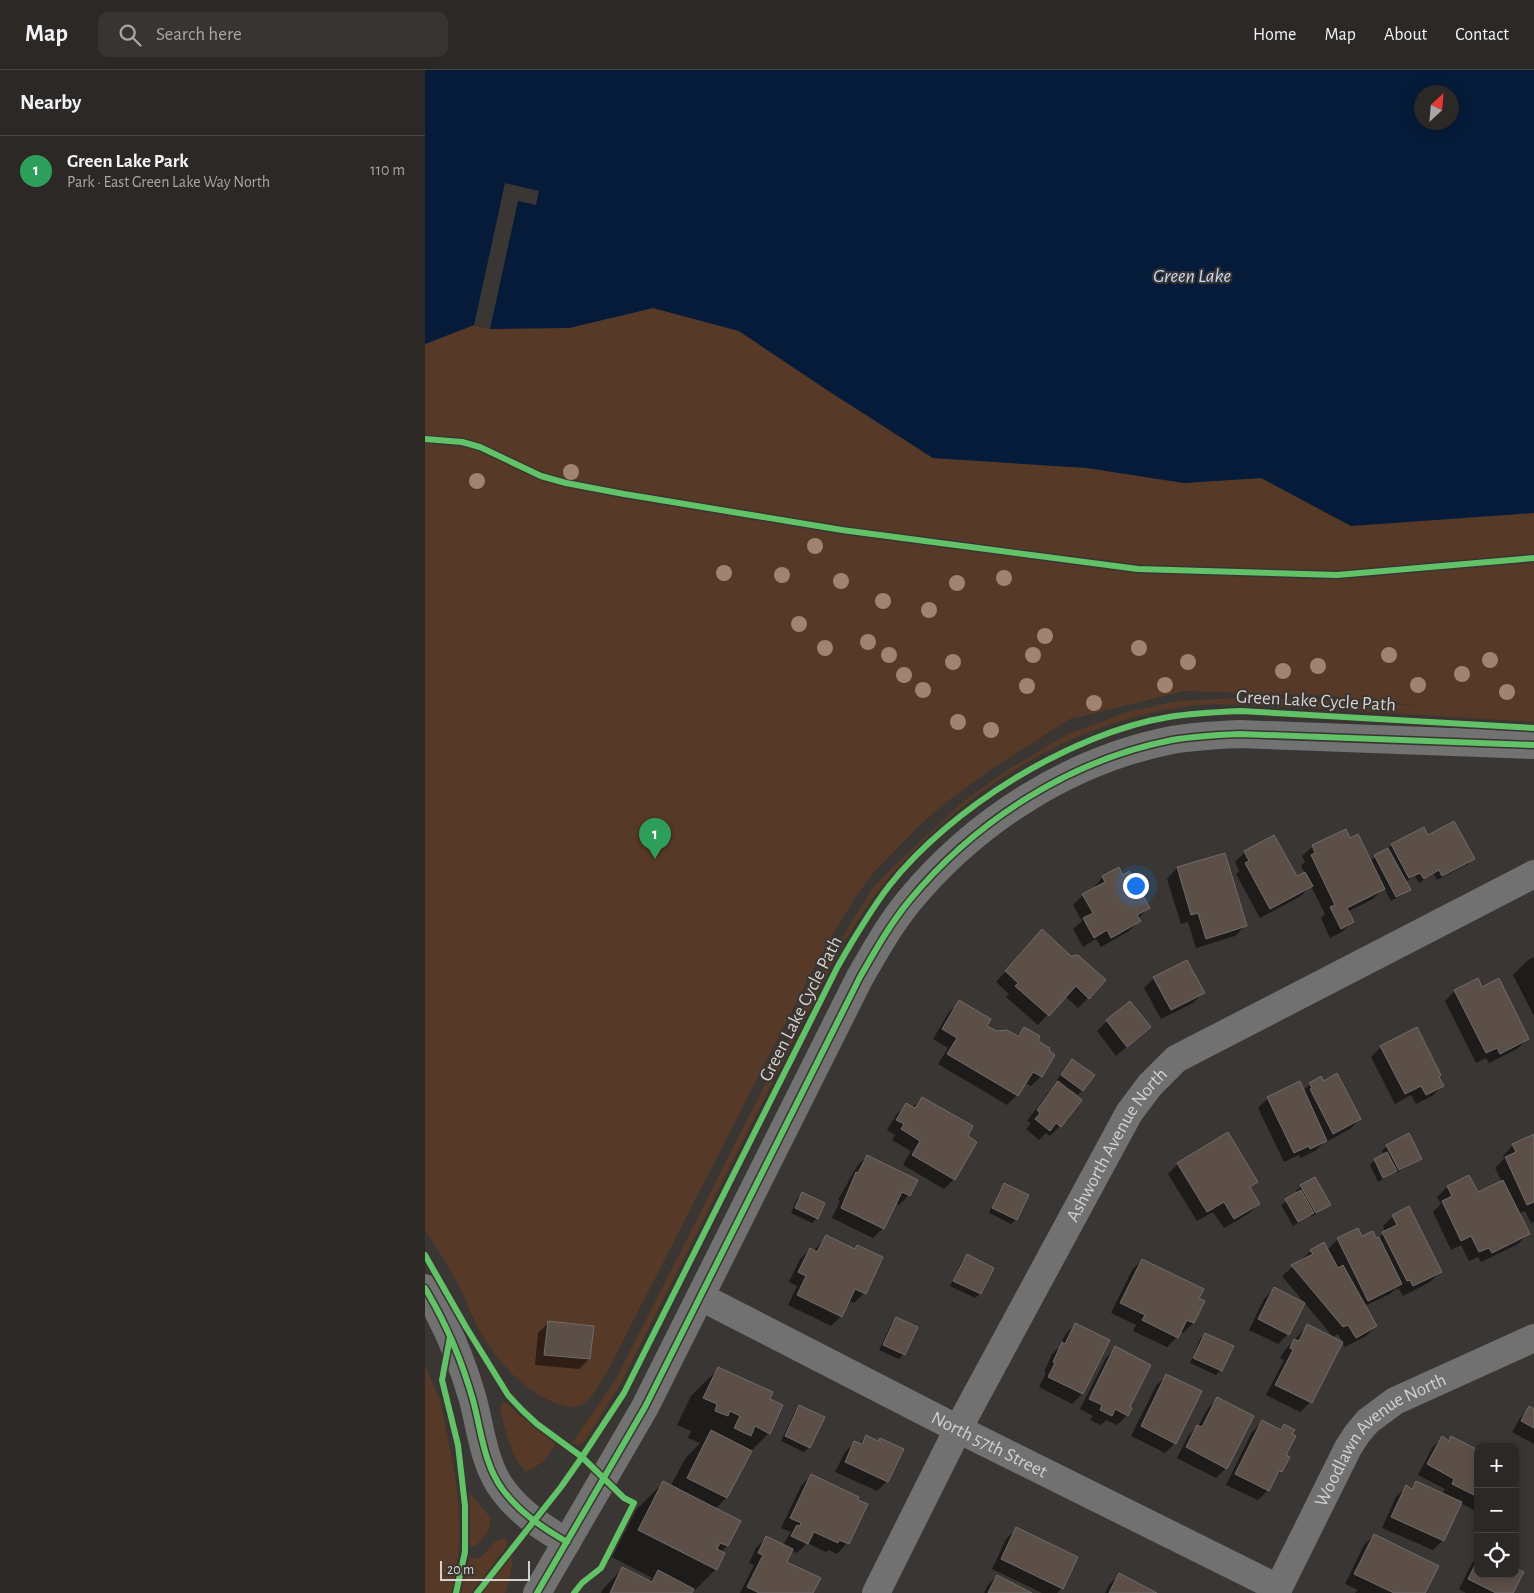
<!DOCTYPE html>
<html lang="en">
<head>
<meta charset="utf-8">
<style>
	body { margin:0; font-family:"Alegreya Sans",sans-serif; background:#373432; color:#f1f3f6 }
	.controls { position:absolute; right:15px; bottom:15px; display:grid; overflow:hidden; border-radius:10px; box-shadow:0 2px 12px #0003 }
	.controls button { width:45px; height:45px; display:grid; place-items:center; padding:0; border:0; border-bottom:1px solid #474443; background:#2b2826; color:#f1f3f6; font:25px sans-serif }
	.compass { position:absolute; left:989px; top:15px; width:45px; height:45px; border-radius:50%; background:#2b2826; box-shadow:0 2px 12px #0003; rotate:26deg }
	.scale { position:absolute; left:15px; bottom:12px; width:90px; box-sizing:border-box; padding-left:5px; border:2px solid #d5d1cf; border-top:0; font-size:14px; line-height:18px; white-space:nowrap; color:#d5d1cf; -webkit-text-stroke:4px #3b3531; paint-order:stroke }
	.you { position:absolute; left:710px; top:815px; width:18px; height:18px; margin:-12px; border:4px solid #fff; border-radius:50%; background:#1a73e8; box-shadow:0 0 0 8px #1a73e833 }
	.badge { display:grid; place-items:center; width:32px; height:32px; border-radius:50%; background:#9e9b98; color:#fff; font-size:16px; font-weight:700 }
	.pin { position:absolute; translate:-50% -41px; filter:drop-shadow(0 1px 2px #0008) }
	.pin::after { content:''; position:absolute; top:26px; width:18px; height:15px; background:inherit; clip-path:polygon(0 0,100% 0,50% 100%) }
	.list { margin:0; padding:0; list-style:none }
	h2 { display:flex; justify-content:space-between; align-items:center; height:65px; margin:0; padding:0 20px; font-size:21px }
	h2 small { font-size:16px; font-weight:400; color:#a6a6a7 }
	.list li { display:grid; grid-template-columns:32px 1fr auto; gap:15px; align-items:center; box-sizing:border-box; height:70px; padding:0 20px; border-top:1px solid #474443 }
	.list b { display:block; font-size:19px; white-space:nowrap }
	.list p { margin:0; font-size:16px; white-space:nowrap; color:#a6a6a7 }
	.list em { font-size:16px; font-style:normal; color:#a6a6a7 }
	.icon { flex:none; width:28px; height:28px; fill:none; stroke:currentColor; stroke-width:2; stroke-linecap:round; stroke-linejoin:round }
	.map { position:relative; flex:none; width:1109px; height:1523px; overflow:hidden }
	header { display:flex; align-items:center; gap:30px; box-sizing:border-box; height:70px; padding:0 25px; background:#2b2826; border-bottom:1px solid #474443 }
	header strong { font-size:24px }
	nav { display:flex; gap:28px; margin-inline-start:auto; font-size:18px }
	.search { width:350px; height:45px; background:#373432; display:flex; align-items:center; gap:12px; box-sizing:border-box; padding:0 18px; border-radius:10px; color:#a6a6a7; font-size:19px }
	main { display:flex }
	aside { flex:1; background:#2b2826 }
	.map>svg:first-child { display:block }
</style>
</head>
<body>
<header>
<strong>Map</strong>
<div class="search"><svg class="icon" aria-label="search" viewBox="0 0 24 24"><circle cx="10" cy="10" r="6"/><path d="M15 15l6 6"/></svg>Search here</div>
<nav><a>Home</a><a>Map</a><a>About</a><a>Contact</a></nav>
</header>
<main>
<aside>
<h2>Nearby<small></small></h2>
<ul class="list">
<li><span class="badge" style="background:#2e9e5b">1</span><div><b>Green Lake Park</b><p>Park · East Green Lake Way North</p></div><em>110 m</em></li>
</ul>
</aside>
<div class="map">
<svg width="1109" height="1523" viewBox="0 0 1109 1523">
	<rect width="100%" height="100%" fill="#393633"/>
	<!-- green -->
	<path fill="#573928" d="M228,238L314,261L402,320L508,388L662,398L759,413L836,408L926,455L1109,443V652L849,636C819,635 788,633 758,637C645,653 542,719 467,804C448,825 433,851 417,875L195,1315L160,1371L152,1375L147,1373L191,1309L403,890L448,818L467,798L540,730L584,699L643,664L703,642L752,631L831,627L998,636L897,625L759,621L645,649L567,699L520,733L496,754L449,802L429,829L395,886L181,1304C174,1314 166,1332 154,1336C146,1339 136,1335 128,1332C96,1319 70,1288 53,1258C45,1242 39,1225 30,1209C21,1192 10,1176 0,1160V274L49,255L144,258Z
		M0,1296C5,1308 11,1319 15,1331C18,1342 20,1354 22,1365C34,1417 41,1470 26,1523H0Z
		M81,1332L93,1344L131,1374L118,1392L101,1402C85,1386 80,1359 75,1338L77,1334Z
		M44,1422L66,1448L63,1462L51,1476H45Z
		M81,1468L82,1476L46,1523H36L45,1488H55L71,1471Z
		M86,1487H88L84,1511L80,1523H57Z"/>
	<!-- water -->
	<path fill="#051b39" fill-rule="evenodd" d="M0,0H1109V443L926,456L836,408L759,413L662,398L508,388L402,320L314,261L228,238L144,258L65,259L49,255L0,274ZM996,22H1026V52H996Z"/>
	<!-- pier -->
	<path fill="#393633" d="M80,113L114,121L111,135L93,131L65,259L49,255Z"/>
	<!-- shadow -->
	<path fill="#0007" fill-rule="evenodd" d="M1003,767L1048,789L1043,794L1012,810L1009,804L994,813L990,806L980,812L984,819L979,824L966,831L959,818L948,829L922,842L927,852L917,862L905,868L896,848L900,844L886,816L876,826L835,848L811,804L814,801L810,792L820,782L872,807L880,803L876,796L880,792L877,786L888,776L925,770L945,791L967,775Z
		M799,785L820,856L810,866L771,878L763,852L756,854L742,809L752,798Z
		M678,807H698L723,838L713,849L714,851L704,861L676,877L671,869L658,877L648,859L657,851L648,835L658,825L669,819L668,818Z
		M607,871L663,928L653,938L640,926L613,955L581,927L584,924L571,912Z
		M1109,887V946L1088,905L1103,890Z
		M729,908L778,923L768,933L736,949L719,918Z
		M1057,918L1102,969L1092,979L1064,993L1061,988L1051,993L1020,931L1030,921Z
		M535,932L560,956L571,963L591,966L599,958L611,971L628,985L616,1006L606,1016L600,1013L592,1025L582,1035L513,994L523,978L508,969L524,942Z
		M682,951L725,957L691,986L672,961Z
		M956,977L1013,1007L1017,1016L1007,1026L991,1034L986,1025L970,1034L946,987Z
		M643,995L657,1020L653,1025L646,1020L635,1056L625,1066L621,1063L614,1070L601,1059L606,1053L602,1051L623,1023L634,1012L632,1010Z
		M885,1014L935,1049L925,1059L899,1073L890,1081L875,1088L874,1085L859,1092L833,1038L843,1028L878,1021Z
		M497,1028L541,1066L529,1109L519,1119L478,1095L486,1081L467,1070L470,1065L462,1060L471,1045L481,1035L487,1038Z
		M1109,1065V1152L1106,1153L1100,1141L1093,1144L1103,1164L1093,1174L1056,1192L1053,1187L1044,1191L1036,1175L1026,1180L1008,1142L1016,1134L1012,1127L1022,1117L1044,1106L1053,1124L1077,1112L1070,1098L1079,1089L1078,1086L1088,1075Z
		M962,1076L995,1088L990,1093L969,1104L968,1103L953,1112L945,1095L950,1090L959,1085L957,1081Z
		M442,1086L484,1125L474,1135L470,1133L458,1158L448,1168L407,1148L415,1131L413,1130L432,1096Z
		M753,1094L832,1112L825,1118L834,1134L823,1144L799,1158L788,1142L772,1151L743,1104Z
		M579,1115L591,1149L586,1154L564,1143L575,1119Z
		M876,1116L904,1135L899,1139L886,1147L885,1145L868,1156L856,1135L873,1124L871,1121Z
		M377,1124L392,1148L387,1153L366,1143L372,1129Z
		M968,1146L1015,1202L1005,1212L978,1226L974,1219L972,1220L971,1218L965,1224L940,1236L951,1256L941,1266L920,1277L913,1264L908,1267L857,1206L886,1181L902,1180L913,1169H952L960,1162L958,1156Z
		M401,1166L429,1180L432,1177L439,1223L429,1233L424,1231L416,1246L406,1256L363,1235L372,1216L364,1212L375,1189L385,1179L389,1181Z
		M542,1186L568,1198L555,1224L550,1228L525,1216L537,1191Z
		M717,1190L778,1231L768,1253L758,1263L755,1261L752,1267L742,1277L708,1261L711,1255L686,1243L707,1200ZM756,1248L766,1250V1253Z
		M849,1219L863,1264L853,1274L824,1260L839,1229Z
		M471,1248L479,1284L474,1289L454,1280L467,1253Z
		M123,1253L164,1289L154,1299L110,1295L113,1263Z
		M650,1254L683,1270L657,1324L647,1334L614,1317L621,1303L619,1302L627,1284L634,1277L640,1265Z
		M883,1255L885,1332L875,1342L841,1325L859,1290L855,1288L860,1280Z
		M780,1264L796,1300L791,1305L765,1293L775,1269Z
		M691,1278L703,1337L702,1345L692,1355L681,1350L676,1355L665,1350L668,1346L655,1339L681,1288Z
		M293,1299L343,1330L344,1363L325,1382L301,1428L290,1439L314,1451L302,1476L296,1482L291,1499L267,1523H176L178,1519L197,1499L223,1511L227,1508L187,1487L211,1440L238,1413L245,1417L260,1389L275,1373L263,1368L266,1361L252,1355L266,1326Z
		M741,1306L750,1373L740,1383L706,1366L731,1316Z
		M793,1328L801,1398L791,1408L752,1388L763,1366L773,1356L783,1338Z
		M374,1336L384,1377L379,1382L356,1371L370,1341Z
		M1105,1338L1109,1340V1374L1087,1362L1095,1348Z
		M837,1352L855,1360L859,1356L860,1386L856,1401L849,1409L843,1420L833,1430L801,1415L827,1362Z
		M441,1367L452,1372L462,1411L452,1421L410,1402L420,1382L430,1372L434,1374Z
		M1017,1368L1023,1371L1026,1368L1053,1388V1442L1035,1433L1018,1470L1008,1480L957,1458L971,1427L981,1417L985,1419L991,1412L1017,1424L1020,1419L993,1405L1007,1378Z
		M386,1406L441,1434L422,1473L412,1484L404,1480L401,1482L382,1473L372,1483L366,1480L360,1492L387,1523H315L329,1495L324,1493L331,1478L341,1468L357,1476L366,1462L356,1458L376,1416Z
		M591,1459L637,1518L632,1523H617L567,1499L581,1469Z
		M949,1465L999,1523H930L933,1520L920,1514L939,1475Z
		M1053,1487V1504H1090L1097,1503L1087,1523H1041L1034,1519L1047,1493Z
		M694,1505L729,1523H680L684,1515Z
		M572,1506L604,1523H559L562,1516Z"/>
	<!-- building -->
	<path fill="#5c4f48" stroke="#6f6c6b" d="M1029,751L1050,789L1017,806L1014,800L999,809L995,803L984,808L966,774L999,757L1003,765Z
		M921,759L925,768L933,764L960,819L922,838L929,852L916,859L905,837L910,835L886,785L890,783L887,775Z
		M849,765L872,806L880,802L888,816L845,839L820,793L824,791L819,781Z
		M963,778L986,820L971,827L949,785Z
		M800,783L822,856L781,869L773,843L766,845L752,797Z
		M694,797L698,805L704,801L725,838L712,845L716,851L686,868L682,860L669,868L658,848L668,843L657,824L680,812L677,806Z
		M617,859L646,886L653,885L681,910L664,929L651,916L624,946L590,916L593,913L580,901Z
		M762,890L780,923L746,940L728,907Z
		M1053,908L1057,917L1074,908L1104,969L1075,984L1072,978L1061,983L1029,920Z
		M534,930L566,949L562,956L572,961L582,960L593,966L599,957L615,966L613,971L625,978L624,980L630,985L617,1007L608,1002L593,1026L522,984L532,968L517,959Z
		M705,931L726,957L702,977L681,950Z
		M992,957L1016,1005L1014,1007L1019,1016L1001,1025L996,1016L980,1024L955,976Z
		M647,989L670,1005L658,1021L636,1005Z
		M912,1003L936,1049L908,1064L885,1019L887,1018L884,1013L896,1006L899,1011Z
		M633,1011L657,1030L636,1057L631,1053L625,1061L610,1049L615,1043L612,1040Z
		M875,1011L902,1071L885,1079L884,1076L869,1083L842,1027Z
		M497,1027L548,1056L543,1066L552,1072L530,1110L487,1085L495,1071L476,1059L479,1054L471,1050L481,1033L490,1038Z
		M803,1062L833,1112L825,1117L835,1134L809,1149L799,1132L782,1142L752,1093Z
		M984,1063L997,1089L974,1100L961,1075Z
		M1109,1064V1132L1102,1135L1080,1087L1091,1082L1087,1074Z
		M962,1082L972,1101L958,1108L949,1089Z
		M442,1085L493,1110L485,1126L477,1122L459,1159L416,1138L431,1102L433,1103Z
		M1044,1105L1053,1122L1078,1110L1105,1164L1067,1183L1064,1178L1054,1182L1046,1166L1036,1171L1017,1131L1027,1126L1022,1116Z
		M890,1107L906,1135L891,1143L875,1115Z
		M579,1113L604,1125L592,1150L567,1138Z
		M876,1120L889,1143L873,1152L860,1129Z
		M377,1122L400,1133L393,1149L370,1138Z
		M984,1136L1017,1202L988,1216L985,1210L982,1211L957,1162L972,1155L967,1145Z
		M933,1158L937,1166L948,1161L951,1168L954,1167L977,1214L943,1231L912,1168Z
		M401,1165L430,1179L432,1175L458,1187L441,1224L430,1219L417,1247L372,1225L381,1206L373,1202L385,1178L392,1182Z
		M899,1172L913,1198L918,1195L952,1256L931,1268L923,1255L918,1257L866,1195L888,1184L885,1180Z
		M542,1184L569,1198L556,1224L528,1211Z
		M717,1189L779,1219L774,1228L780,1231L769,1253L762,1250L753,1268L717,1250L720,1245L695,1233Z
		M849,1217L880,1233L864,1265L833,1249Z
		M471,1247L493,1257L480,1285L458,1275Z
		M123,1251L169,1256L165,1289L119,1285Z
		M650,1253L685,1270L658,1324L623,1307L630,1293L628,1292L637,1272L640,1274Z
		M882,1254L918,1272L887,1333L850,1315L868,1280L865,1278L869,1269L874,1271Z
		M780,1263L809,1276L797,1301L768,1288Z
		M690,1276L726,1295L705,1337L707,1338L703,1346L690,1339L687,1346L675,1340L677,1335L664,1329Z
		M293,1297L348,1322L345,1329L358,1335L345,1364L330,1356L326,1366L309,1358L315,1346L305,1341L303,1346L290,1341L292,1334L278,1328Z
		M741,1304L777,1321L751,1374L716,1356Z
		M792,1327L829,1346L802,1399L761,1377L772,1355L777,1357Z
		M374,1335L400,1347L385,1378L360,1366Z
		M1104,1336L1109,1339V1358L1096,1351Z
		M837,1350L856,1360L859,1354L870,1360L867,1364L871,1366L861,1385L865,1387L857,1402L854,1401L844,1421L810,1404Z
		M286,1360L327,1381L302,1428L262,1408Z
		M441,1365L453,1371L455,1368L479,1379L463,1412L420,1392L429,1371L437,1374Z
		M1017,1366L1024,1371L1026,1366L1051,1379L1049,1384L1053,1386V1427L1027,1414L1029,1409L1002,1394Z
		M386,1404L434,1427L433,1430L443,1434L424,1474L414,1470L413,1473L389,1462L383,1474L366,1466L372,1455L375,1456L376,1453L365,1448Z
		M238,1411L316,1451L303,1476L295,1473L292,1479L300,1483L292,1500L213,1460Z
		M991,1411L1037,1432L1019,1471L966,1447L981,1415L987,1419Z
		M591,1457L653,1487L638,1519L576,1489Z
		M949,1464L1014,1496L1000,1523H969L929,1504Z
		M341,1466L368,1479L362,1492L396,1508L388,1523H334L322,1517L338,1485L333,1483Z
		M1053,1489V1504H1090V1498L1099,1502L1088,1523H1071L1043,1509Z
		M197,1497L227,1512L233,1500L269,1519L267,1523H185Z
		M694,1503L732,1523H684Z
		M572,1505L607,1523H563Z"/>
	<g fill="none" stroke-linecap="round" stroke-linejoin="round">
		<!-- minor -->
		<g stroke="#717171" stroke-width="28">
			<path d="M0,1218C21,1253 37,1291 48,1330C56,1360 59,1395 78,1420C95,1443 118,1458 142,1472"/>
			<path id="s1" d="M276,1227L533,1359L853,1518"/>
			<path id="s2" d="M451,1523L533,1359L704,1043L725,1015L751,989L1109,804"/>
			<path id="s3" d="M851,1523L923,1378L932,1364L943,1351L970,1331L1109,1268"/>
		</g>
		<!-- major -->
		<path stroke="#717271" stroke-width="28" d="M112,1523L220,1337L435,907C450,881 465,854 484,831C550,751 645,690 747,670C770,666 792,665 815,664L1109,675"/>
		<!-- cycleway casing -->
		<g stroke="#3b3531" stroke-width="9">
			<path id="cycleway" d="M0,369L37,372L55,377L116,406L141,413L199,424L417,460L713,499L912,505L1109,488
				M0,1185L41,1257L83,1325L97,1340L112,1354L157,1387L199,1428L209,1433L176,1498L157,1513L149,1523
				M0,1218C21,1253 37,1291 48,1330C56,1360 59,1395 78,1420C95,1443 118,1458 142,1472
				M25,1267L17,1310L33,1375L40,1436V1482L31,1523
				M52,1523L136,1417L157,1387L199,1323L413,896C429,868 445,841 464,816C525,738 646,663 744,647C768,643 792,642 816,641L1109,658
				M112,1523L220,1337L435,907C450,881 465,854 484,831C550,751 645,690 747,670C770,666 792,665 815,664L1109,675"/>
		</g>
		<!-- cycleway -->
		<use href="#cycleway" stroke="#61c268" stroke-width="6"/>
	</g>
	<!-- trees -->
	<g fill="#a28272">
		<circle cx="146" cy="402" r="8"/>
		<circle cx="52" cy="411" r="8"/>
		<circle cx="390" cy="476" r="8"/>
		<circle cx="299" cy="503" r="8"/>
		<circle cx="357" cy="505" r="8"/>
		<circle cx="579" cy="508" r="8"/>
		<circle cx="416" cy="511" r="8"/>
		<circle cx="532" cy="513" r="8"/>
		<circle cx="458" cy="531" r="8"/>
		<circle cx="504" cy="540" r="8"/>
		<circle cx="374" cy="554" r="8"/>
		<circle cx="620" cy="566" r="8"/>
		<circle cx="443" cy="572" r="8"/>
		<circle cx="400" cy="578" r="8"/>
		<circle cx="714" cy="578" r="8"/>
		<circle cx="464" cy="585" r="8"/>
		<circle cx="608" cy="585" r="8"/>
		<circle cx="964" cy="585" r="8"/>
		<circle cx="1065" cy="590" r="8"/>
		<circle cx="528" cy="592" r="8"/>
		<circle cx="763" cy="592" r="8"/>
		<circle cx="893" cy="596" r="8"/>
		<circle cx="858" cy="601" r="8"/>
		<circle cx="1037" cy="604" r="8"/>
		<circle cx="479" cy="605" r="8"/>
		<circle cx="740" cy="615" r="8"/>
		<circle cx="993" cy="615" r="8"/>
		<circle cx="602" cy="616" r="8"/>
		<circle cx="498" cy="620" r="8"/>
		<circle cx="1082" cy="622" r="8"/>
		<circle cx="669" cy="633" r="8"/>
		<circle cx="533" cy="652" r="8"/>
		<circle cx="566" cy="660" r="8"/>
	</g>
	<g text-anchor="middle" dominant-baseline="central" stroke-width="4" stroke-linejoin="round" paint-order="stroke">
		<!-- street labels -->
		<g font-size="19" fill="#d5d1cf" stroke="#3b3531">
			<text transform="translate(891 631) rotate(3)">Green Lake Cycle Path</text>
			<text transform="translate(376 939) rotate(-63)">Green Lake Cycle Path</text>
			<text stroke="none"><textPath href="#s2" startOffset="509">Ashworth Avenue North</textPath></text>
			<text stroke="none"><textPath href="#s1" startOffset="324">North 57th Street</textPath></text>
			<text stroke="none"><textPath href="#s3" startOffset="191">Woodlawn Avenue North</textPath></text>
		</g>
		<!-- water labels -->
		<g font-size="20" font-style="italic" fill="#c3d9f7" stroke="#3b3531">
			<text x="767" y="206">Green Lake</text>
		</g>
	</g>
</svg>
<div class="controls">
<button>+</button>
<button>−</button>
<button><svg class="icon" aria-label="locate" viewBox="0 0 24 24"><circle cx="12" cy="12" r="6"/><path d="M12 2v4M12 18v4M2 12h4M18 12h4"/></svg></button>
</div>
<svg class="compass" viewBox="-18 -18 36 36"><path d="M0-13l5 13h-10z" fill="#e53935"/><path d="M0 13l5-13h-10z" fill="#a6a6a7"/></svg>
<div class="scale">20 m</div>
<div class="you"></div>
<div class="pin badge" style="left:230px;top:789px;background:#2e9e5b">1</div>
</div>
</main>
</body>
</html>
